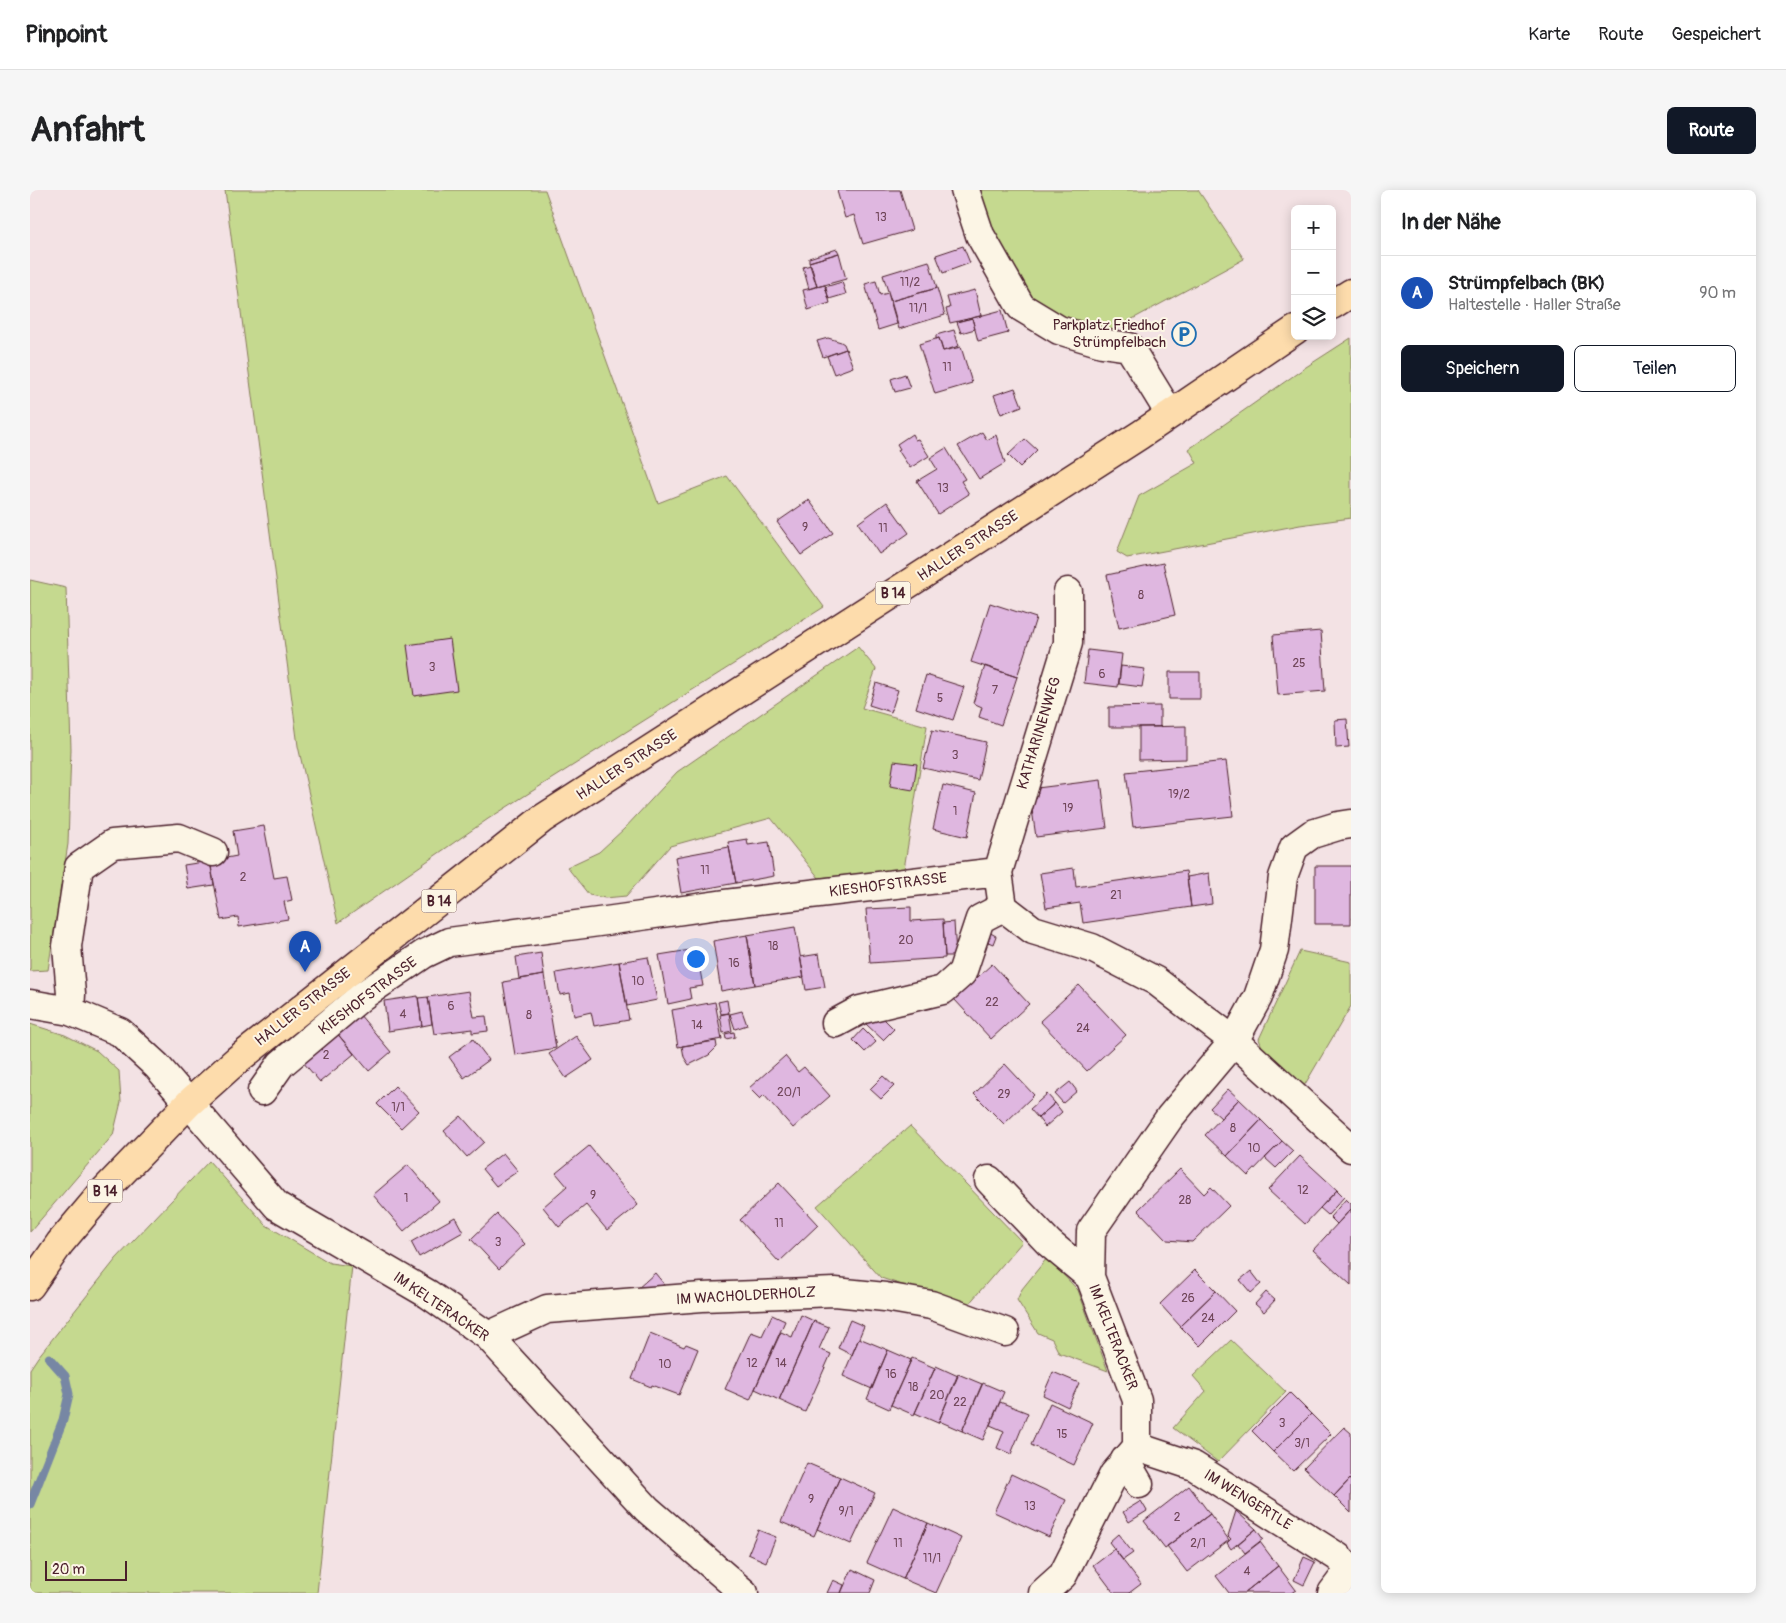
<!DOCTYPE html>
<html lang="de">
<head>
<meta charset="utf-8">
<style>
	body { margin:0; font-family:Pangolin,sans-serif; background:#f6f6f6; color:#202124 }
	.controls { position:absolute; right:15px; top:15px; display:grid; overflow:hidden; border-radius:8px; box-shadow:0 2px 12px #0003 }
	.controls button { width:45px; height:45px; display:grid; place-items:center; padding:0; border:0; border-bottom:1px solid #e0e0e0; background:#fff; color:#202124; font:25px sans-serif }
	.scale { position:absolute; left:15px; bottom:12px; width:82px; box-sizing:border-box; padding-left:5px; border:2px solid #4a1f2b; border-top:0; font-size:14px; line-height:18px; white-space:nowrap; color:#4a1f2b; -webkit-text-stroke:4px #fcf5e5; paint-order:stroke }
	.you { position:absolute; left:665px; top:768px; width:18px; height:18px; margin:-12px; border:4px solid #fff; border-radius:50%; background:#1a73e8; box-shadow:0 0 0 8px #1a73e833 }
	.badge { display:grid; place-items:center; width:32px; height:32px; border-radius:50%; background:#111827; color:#fff; font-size:16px; font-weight:700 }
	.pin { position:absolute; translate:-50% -41px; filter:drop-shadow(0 1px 2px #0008) }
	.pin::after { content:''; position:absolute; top:26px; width:18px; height:15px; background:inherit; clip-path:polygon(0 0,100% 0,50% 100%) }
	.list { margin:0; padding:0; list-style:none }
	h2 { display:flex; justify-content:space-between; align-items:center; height:65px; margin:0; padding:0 20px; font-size:21px }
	h2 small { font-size:16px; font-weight:400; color:#757577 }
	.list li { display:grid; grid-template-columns:32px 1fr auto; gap:15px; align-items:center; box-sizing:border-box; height:75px; padding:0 20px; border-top:1px solid #e0e0e0 }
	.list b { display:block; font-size:19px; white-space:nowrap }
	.list p { margin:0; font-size:16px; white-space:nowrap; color:#757577 }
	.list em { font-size:16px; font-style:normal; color:#757577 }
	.actions { display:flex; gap:10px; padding:15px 20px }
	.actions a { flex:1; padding:11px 0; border:1px solid #111827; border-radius:8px; text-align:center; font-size:18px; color:#111827 }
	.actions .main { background:#111827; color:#fff }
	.icon { flex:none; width:28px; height:28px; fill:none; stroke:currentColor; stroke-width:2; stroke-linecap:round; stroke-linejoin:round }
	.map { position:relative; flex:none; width:1321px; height:1403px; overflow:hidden; border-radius:8px }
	header { display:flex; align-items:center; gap:30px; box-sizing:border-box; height:70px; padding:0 25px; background:#fff; border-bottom:1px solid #e0e0e0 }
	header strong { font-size:24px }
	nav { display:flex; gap:28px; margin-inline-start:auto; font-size:18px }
	.intro { display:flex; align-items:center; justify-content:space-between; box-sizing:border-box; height:120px; padding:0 30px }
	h1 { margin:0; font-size:35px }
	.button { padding:12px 22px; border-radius:8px; background:#111827; color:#fff; font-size:18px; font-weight:700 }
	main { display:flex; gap:30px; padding:0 30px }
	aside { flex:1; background:#fff; border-radius:8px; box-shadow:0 2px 12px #0003 }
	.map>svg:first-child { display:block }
</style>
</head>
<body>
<header>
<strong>Pinpoint</strong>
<nav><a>Karte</a><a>Route</a><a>Gespeichert</a></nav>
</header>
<div class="intro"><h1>Anfahrt</h1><a class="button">Route</a></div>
<main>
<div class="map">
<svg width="1321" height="1403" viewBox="0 0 1321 1403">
	<rect width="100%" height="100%" fill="#f3e2e4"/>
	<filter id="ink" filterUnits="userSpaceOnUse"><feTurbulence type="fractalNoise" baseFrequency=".02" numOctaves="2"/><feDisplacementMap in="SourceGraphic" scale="10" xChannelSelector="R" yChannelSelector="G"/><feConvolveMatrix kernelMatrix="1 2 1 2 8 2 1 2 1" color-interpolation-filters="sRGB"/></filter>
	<g filter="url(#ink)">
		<!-- green -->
		<path fill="#c5d98f" stroke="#887c5d" d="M195,0H515L628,313L697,286L794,417L458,629L308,733L268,556Z
			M946,0H1168L1214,69L1082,140L1044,130L1021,121L997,107L978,88Z
			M1321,148V328L1270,335L1097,368L1087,362L1109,306L1167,273L1159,259L1276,177Z
			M0,390L36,398L41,559L38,654L18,780L0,781Z
			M828,457L846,479L832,518L897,536L874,679L789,688L741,628L640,656L596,706L575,708L559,705L537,677L569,662L594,639L647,582Z
			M1270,761L1321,772V816L1274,896L1232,857L1229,849Z
			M0,834L35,845L67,861L89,881L91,912L83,945L0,1042Z
			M880,936L992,1052L937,1116L851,1088L787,1016Z
			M179,971L236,1035L300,1073L322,1076L287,1403H0V1179L8,1167L86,1069Z
			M1017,1068L1048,1100L1078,1181L1029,1163L1022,1149L1008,1143L987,1110L992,1099Z
			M1201,1150L1256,1202L1188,1272L1143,1238L1176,1201L1163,1186Z"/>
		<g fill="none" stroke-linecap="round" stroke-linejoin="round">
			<!-- stream -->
			<path stroke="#7787a4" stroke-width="9" d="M0,1314L33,1230L39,1204L35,1186L19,1168"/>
		</g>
		<!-- building -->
		<path fill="#dfb7e0" stroke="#4a1f2b" d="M810,0H870L882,40L833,54L824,25L815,28L807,1Z
			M933,56L940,73L913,83L906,65Z
			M807,59L809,63L779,72V68Z
			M809,63L816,89L787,97L779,72Z
			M899,71L907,98L861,111L853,85Z
			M781,75L787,96L779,99L773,77Z
			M846,91L850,105L858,103L867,134L848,140L835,94Z
			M812,92L816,104L799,109L795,97Z
			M795,95L800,113L778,120L773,100Z
			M907,98L915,125L869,139L861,111Z
			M945,100L951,126L920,133L916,119L920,118L917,107Z
			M972,120L978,143L948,151L942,128Z
			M942,128L945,139L931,143L927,132Z
			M924,140L929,156L913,161L909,148L906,149V145Z
			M798,148L811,152L814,154L816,159L793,167L787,151Z
			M909,148L913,161L931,157L942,193L905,204L889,154Z
			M816,159L823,177L804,184L797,166Z
			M875,184L880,198L865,202L861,189Z
			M985,198L992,216L971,224L964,205Z
			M952,242L957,250L966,245L975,273L949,289L928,256Z
			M882,244L885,250L888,249L899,266L880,278L868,260L870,259L867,254Z
			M995,249L1007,260L990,277L978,265Z
			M916,258L935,289L931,291L939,304L908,324L887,291L907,279L900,268Z
			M779,310L803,343L771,365L747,332Z
			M857,312L879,343L849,364L828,333Z
			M1133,373L1145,425L1089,438L1077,385Z
			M960,413L1006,428L987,487L941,472Z
			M1291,441L1295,501L1248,505L1243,445Z
			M420,449L427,500L384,506L377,455Z
			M1058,460L1092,464L1088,497L1054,493Z
			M955,476L987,487L971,535L949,527L952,517L943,513Z
			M1091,476L1115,479L1112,497L1089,494Z
			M1139,482H1170V509H1139Z
			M896,485L934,497L923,530L886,518Z
			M846,493L868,500L861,522L839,515Z
			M1130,516V537H1079V517Z
			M1317,529L1319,557L1306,558L1305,530Z
			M1156,536V569L1109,570V537Z
			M902,540L956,552L948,590L893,578Z
			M864,571L887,574L883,600L860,596Z
			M1196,571L1203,626L1103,637L1096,582Z
			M1071,590L1077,638L1006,647L999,599Z
			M913,595L946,603L937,647L903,639Z
			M234,636L244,688L257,686L262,710L254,712L258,729L209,737L208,727L191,730L180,671L207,666L203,641Z
			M717,649L718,655L739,652L744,686L706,693L698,652Z
			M699,657L706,693L651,703L645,667Z
			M180,671L184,695L158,699L154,675Z
			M1285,676H1321V734H1285Z
			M1044,678L1046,697L1156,681L1161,717L1053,733L1050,713L1016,718L1010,683Z
			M1179,683L1182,714L1161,717L1157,687Z
			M881,717V731L913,729L915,768L840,773L836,719Z
			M924,732L926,766H915L913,733Z
			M765,737L774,787L725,795L717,745Z
			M955,740L966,746L963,754L951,749Z
			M717,745L725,795L691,801L683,751Z
			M666,759L673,796L659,798L661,809L638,814L629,765Z
			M511,763L514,785L489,789L486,767Z
			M789,764L795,797L776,800L770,767Z
			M618,767L627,810L597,816L589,772Z
			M589,772L599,830L564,836L561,822L544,826L540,803L530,805L526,783Z
			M962,774L999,814L961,849L924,809Z
			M514,785L526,858L485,865L473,792Z
			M1049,795L1096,845L1057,881L1010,831Z
			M439,801L444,827L456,826L458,841L442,843V839L404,844L398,807Z
			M388,806L392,836L358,841L354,811Z
			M398,807L402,834L392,836L388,808Z
			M697,810L699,823L691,824L688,812Z
			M685,812L692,849L648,857L642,820Z
			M324,818L361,862L339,881L301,836Z
			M712,821L717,835L705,839L700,824Z
			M847,822L864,839L853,850L836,834Z
			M699,823L702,841L693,843L690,825Z
			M301,836L324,864L290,892L267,865Z
			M833,839L846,852L835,862L823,850Z
			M704,842L705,847L696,849L695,844Z
			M546,846L563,870L536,888L519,864Z
			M443,849L459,870L434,888L419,867Z
			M686,851L687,857L679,865L659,875L654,867L652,856Z
			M755,866L768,882L774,877L800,906L763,938L734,905L730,909L719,898Z
			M975,874L1004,905L974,934L944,904Z
			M853,886L864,896L851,909L840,899Z
			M1040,892L1047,901L1033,913L1025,904Z
			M365,896L389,921L371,938L347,914Z
			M1198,899L1209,909L1191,928L1180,918Z
			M1017,904L1025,913L1008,928L1000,919Z
			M1209,909L1231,930L1197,966L1175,945Z
			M1025,913L1032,922L1015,937L1008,928Z
			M431,926L454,952L437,967L414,941Z
			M1231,930L1252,951L1218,986L1197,966Z
			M1252,951L1263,961L1246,978L1235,968Z
			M559,956L608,1015L577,1040L556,1015L529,1037L513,1017L537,996L526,983Z
			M473,963L488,981L466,996L452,979Z
			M1270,966L1307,1000L1275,1034L1238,1000Z
			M378,975L409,1011L374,1041L343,1005Z
			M1150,979L1174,1004L1181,997L1199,1016L1162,1052L1137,1050L1108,1020Z
			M749,993L788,1035L749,1072L710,1030Z
			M1307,1000L1314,1007L1298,1025L1290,1018Z
			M1316,1009L1321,1014V1019L1307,1034L1300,1027Z
			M1321,1019V1095L1283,1060Z
			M467,1024L495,1054L469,1079L441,1049Z
			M425,1027L433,1042L389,1067L381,1052Z
			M1165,1080L1186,1101L1150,1136L1130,1114Z
			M1221,1081L1231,1094L1221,1103L1210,1090Z
			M625,1083L634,1094L616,1109L607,1099Z
			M1186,1101L1205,1121L1170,1156L1150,1136Z
			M1236,1102L1245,1110L1234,1122L1225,1114Z
			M742,1125L755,1131L720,1210L695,1199L721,1142L732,1146Z
			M771,1125L784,1131L749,1210L725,1199L751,1142L762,1147Z
			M820,1130L834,1136L822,1165L808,1158Z
			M784,1131L799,1137L789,1159L801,1164L775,1222L749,1210Z
			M620,1143L654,1157L656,1154L668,1159L649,1205L622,1195L621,1197L602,1189Z
			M829,1148L858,1160L842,1199L813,1186Z
			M858,1160L881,1170L859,1219L837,1209Z
			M882,1168L905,1178L884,1225L861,1215Z
			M906,1176L928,1186L908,1233L885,1223Z
			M1023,1182L1049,1193L1038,1217L1013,1205Z
			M928,1184L952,1194L932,1241L909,1231Z
			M953,1193L974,1202L953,1250L932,1241Z
			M1260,1203L1281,1224L1243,1262L1222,1241Z
			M970,1212L998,1223L981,1264L967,1258L974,1241L960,1235Z
			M1020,1213L1063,1233L1044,1275L1001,1255Z
			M1281,1224L1301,1244L1263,1281L1243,1262Z
			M1314,1237L1321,1243V1288L1304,1306L1274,1278Z
			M777,1273L810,1287L784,1346L751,1332Z
			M981,1284L1036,1310L1019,1347L964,1322Z
			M810,1287L845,1303L821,1354L787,1339Z
			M1321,1288V1323L1304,1306Z
			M1159,1296L1180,1324L1135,1358L1114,1331Z
			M1111,1311L1117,1321L1099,1332L1093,1322Z
			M863,1317L898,1333L873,1389L837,1373Z
			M1206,1321L1226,1339L1201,1359L1197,1353L1201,1349L1198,1346Z
			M1180,1324L1199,1350L1157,1382L1137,1356Z
			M898,1333L931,1348L906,1403L873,1389Z
			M1226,1339L1233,1349L1215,1363L1208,1354Z
			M728,1340L746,1347L736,1372L718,1364Z
			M1088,1344L1103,1363L1093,1370L1079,1352Z
			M1230,1352L1248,1376L1214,1403H1199L1186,1386Z
			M1084,1359L1111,1394L1099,1403H1084L1063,1375Z
			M1274,1367L1285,1372L1274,1395L1264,1390Z
			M1248,1376L1266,1400L1261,1403H1214Z
			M822,1379L845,1390L840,1403H811Z
			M803,1390L814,1395L811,1403H797Z"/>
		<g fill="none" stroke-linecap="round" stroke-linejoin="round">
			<!-- minor casing -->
			<g stroke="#4a1f2b" stroke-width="31">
				<path id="minor" d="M935,0L950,45L991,117L1029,140L1072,153L1099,157L1140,224
					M968,682L1038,453V402
					M0,814L40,821L90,842L127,876L247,1016L398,1104L458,1146L617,1319L714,1403
					M40,821L41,804L37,756L49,677L82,654L149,648L183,662
					M806,833L830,820L913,800L932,783L950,729L973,717
					M232,901L251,874L332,806L394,764L419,752L576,731L695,714L968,682L973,717L1003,740L1062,758L1126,791L1204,851L1321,958
					M959,990L1019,1053L1060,1087
					M458,1146L517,1119L672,1107L805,1102L855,1107L901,1115L975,1142
					M1107,1257L1164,1276L1308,1367L1321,1380
					M1095,1270L1109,1294
					M1013,1403L1033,1385L1084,1284L1107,1257V1210L1060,1087L1061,1041L1140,927L1204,851L1228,807L1244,760L1253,687L1264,657L1282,644L1308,636L1321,634
					M1302,1403L1320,1379"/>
			</g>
			<!-- major casing -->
			<g stroke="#4a1f2b" stroke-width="31">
				<path id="major" d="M1302,115L1321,103
					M0,1096L30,1053L73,1002L159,913L207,870L512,629L1110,245L1265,140"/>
			</g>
			<!-- minor -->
			<use href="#minor" stroke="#fcf5e5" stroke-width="28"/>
			<!-- major -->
			<use href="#major" stroke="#fddcac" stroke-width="28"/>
		</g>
	</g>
	<!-- icons -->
	<defs>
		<g id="parking-ring" transform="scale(1.25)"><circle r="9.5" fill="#fcf5e5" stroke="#1f6fb2" stroke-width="1.5"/><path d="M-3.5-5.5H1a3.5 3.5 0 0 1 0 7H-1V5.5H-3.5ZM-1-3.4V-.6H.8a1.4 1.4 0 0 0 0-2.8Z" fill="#1f6fb2"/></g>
	</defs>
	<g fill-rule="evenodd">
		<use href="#parking-ring" x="1154" y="144"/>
	</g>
	<g text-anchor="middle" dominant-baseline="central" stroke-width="4" stroke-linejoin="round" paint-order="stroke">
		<!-- number labels -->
		<g font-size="12" fill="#6f4558">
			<text x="851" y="27">13</text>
			<text x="880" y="92">11/2</text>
			<text x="888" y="118">11/1</text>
			<text x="917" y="177">11</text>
			<text x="913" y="298">13</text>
			<text x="775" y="337">9</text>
			<text x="853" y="338">11</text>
			<text x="1111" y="405">8</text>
			<text x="1269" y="473">25</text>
			<text x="402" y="477">3</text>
			<text x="1072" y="484">6</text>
			<text x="965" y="500">7</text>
			<text x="910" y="508">5</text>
			<text x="925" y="565">3</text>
			<text x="1149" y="604">19/2</text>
			<text x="1038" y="618">19</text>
			<text x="925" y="621">1</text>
			<text x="675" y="680">11</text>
			<text x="213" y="687">2</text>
			<text x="1086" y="705">21</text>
			<text x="876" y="750">20</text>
			<text x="743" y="756">18</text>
			<text x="704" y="773">16</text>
			<text x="608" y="791">10</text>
			<text x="962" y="812">22</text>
			<text x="421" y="816">6</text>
			<text x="373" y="824">4</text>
			<text x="499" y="825">8</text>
			<text x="667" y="835">14</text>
			<text x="1053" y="838">24</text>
			<text x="296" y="865">2</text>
			<text x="759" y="902">20/1</text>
			<text x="974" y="904">29</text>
			<text x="368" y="917">1/1</text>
			<text x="1203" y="938">8</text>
			<text x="1224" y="958">10</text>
			<text x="1273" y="1000">12</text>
			<text x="563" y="1005">9</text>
			<text x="376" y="1008">1</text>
			<text x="1155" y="1010">28</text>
			<text x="749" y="1033">11</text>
			<text x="468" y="1052">3</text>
			<text x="1158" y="1108">26</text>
			<text x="1178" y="1128">24</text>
			<text x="722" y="1173">12</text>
			<text x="751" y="1173">14</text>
			<text x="635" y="1174">10</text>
			<text x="861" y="1184">16</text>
			<text x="883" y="1197">18</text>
			<text x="907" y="1205">20</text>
			<text x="930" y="1212">22</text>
			<text x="1252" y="1233">3</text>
			<text x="1032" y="1244">15</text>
			<text x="1272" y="1253">3/1</text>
			<text x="781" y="1309">9</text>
			<text x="1000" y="1316">13</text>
			<text x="816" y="1321">9/1</text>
			<text x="1147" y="1327">2</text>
			<text x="868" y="1353">11</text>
			<text x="1168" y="1353">2/1</text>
			<text x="902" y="1368">11/1</text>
			<text x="1217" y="1381">4</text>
		</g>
		<!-- shield labels -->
		<g fill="#fcf5e5" stroke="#7f5f63" stroke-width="1">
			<rect x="845.5" y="391.5" width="35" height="23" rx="4"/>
			<rect x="391.5" y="699.5" width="35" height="23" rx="4"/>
			<rect x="57.5" y="989.5" width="35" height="23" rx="4"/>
		</g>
		<g font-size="14" font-weight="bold" fill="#4a1f2b">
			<text x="863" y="403">B 14</text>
			<text x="409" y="711">B 14</text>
			<text x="75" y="1001">B 14</text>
		</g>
		<!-- poi labels -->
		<g font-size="15" fill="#4a1f2b" stroke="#fcf5e5" text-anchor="end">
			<text x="1136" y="135">Parkplatz Friedhof<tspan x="1136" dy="17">Strümpfelbach</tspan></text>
		</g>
		<!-- street labels -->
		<g font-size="15" fill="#4a1f2b" stroke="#fcf5e5">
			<text transform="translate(938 356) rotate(-33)">HALLER STRASSE</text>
			<text transform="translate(1009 543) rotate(-73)">KATHARINENWEG</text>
			<text transform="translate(597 575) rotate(-33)">HALLER STRASSE</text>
			<text transform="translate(858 695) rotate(-7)">KIESHOFSTRASSE</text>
			<text transform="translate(338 806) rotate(-37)">KIESHOFSTRASSE</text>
			<text transform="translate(273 817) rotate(-38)">HALLER STRASSE</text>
			<text transform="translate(716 1106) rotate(-3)">IM WACHOLDERHOLZ</text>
			<text transform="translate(411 1117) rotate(34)">IM KELTERACKER</text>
			<text transform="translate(1083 1147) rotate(69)">IM KELTERACKER</text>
			<text transform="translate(1218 1310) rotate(32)">IM WENGERTLE</text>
		</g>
	</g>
</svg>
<div class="controls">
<button>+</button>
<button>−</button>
<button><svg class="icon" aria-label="layers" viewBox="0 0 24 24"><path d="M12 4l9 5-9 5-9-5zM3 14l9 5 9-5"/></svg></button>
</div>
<div class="scale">20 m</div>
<div class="you"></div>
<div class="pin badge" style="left:275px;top:782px;background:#1a4fb4">A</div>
</div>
<aside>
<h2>In der Nähe<small></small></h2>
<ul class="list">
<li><span class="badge" style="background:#1a4fb4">A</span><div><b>Strümpfelbach (BK)</b><p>Haltestelle · Haller Straße</p></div><em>90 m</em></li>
</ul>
<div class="actions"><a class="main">Speichern</a><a>Teilen</a></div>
</aside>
</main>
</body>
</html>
